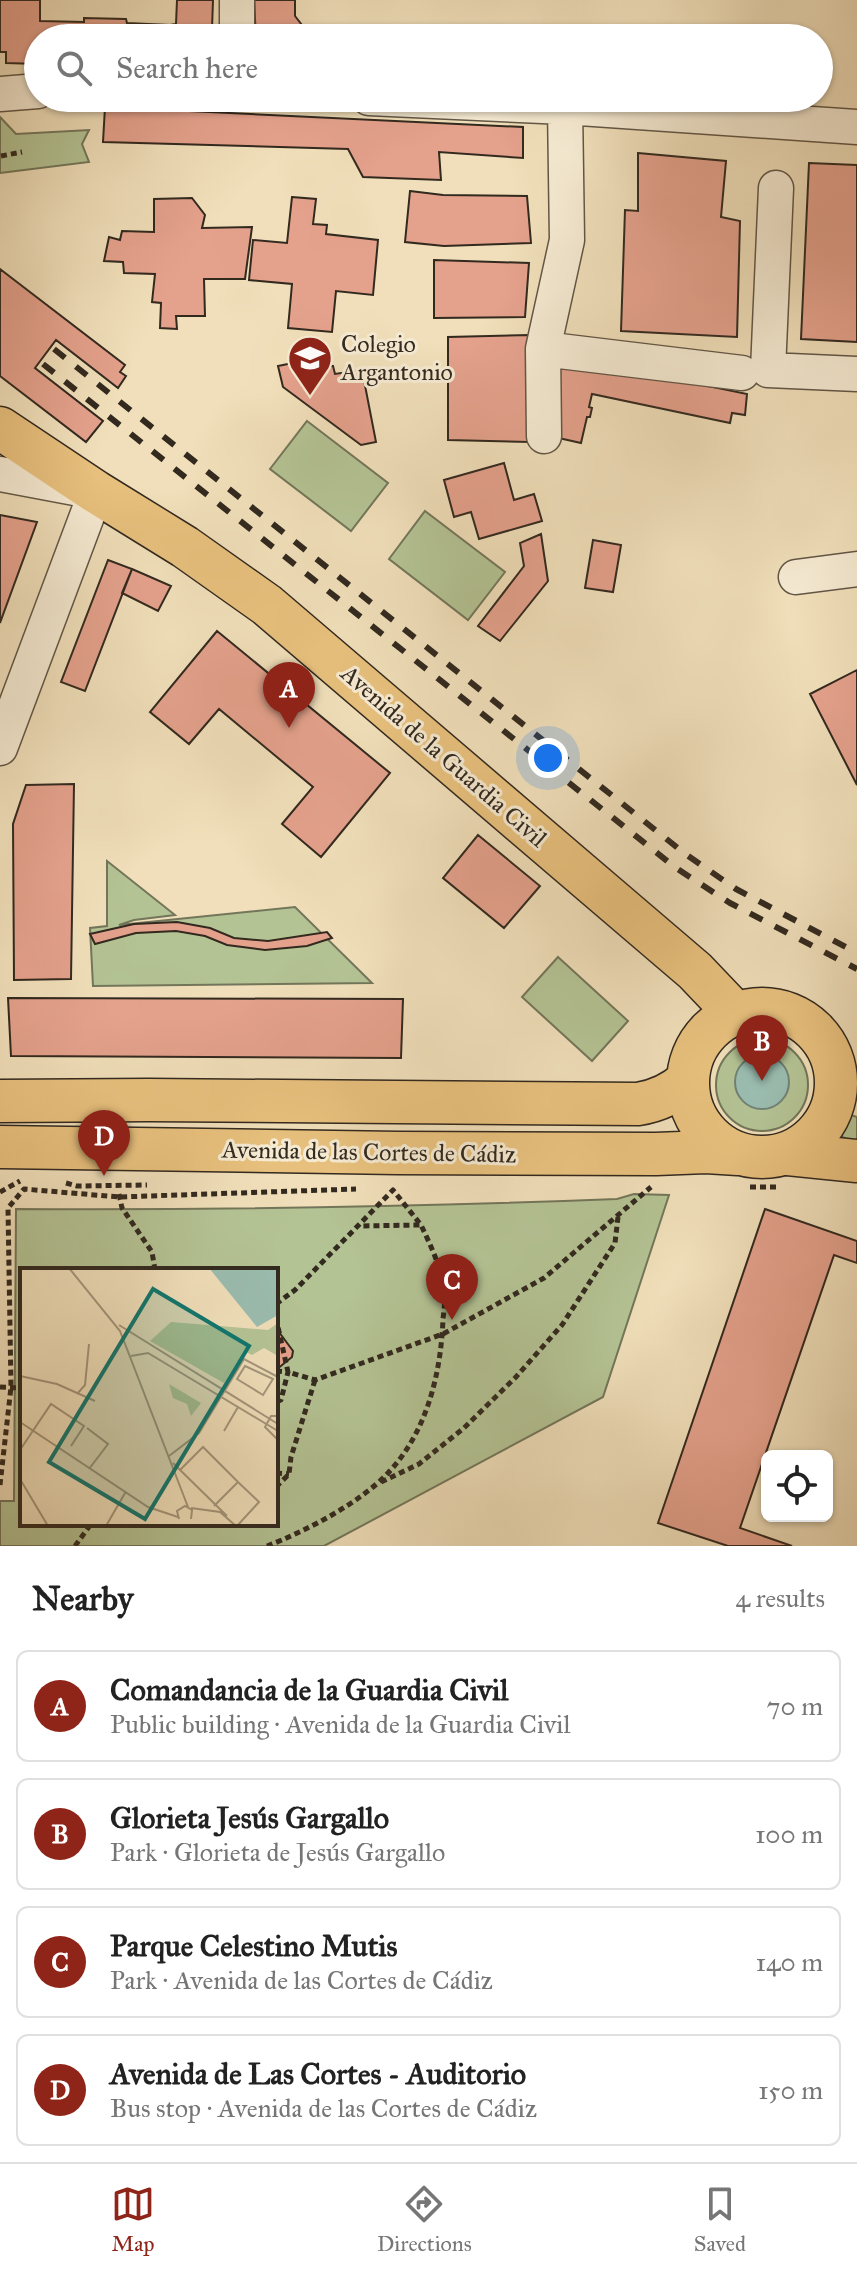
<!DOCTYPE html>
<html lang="en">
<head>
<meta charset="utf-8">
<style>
	body { margin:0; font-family:"IM FELL Great Primer",serif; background:#f2f2f2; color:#222 }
	.controls { position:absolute; right:24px; bottom:24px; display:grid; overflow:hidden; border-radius:12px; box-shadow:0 2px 6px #0004 }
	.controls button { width:72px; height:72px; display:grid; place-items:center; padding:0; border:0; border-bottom:2px solid #e0e0e0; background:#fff; color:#222; font:40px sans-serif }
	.you { position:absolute; left:548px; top:758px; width:28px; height:28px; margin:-20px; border:6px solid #fff; border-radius:50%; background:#1a73e8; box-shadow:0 0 0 12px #1a73e833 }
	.badge { display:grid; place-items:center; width:52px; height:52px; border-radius:50%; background:#8f2418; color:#fff; font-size:26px; font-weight:700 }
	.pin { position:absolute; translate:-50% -66px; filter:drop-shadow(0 2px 4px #0008) }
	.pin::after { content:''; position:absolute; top:42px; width:28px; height:24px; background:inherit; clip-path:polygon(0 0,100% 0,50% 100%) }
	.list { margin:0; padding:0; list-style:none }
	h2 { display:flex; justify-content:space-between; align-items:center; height:104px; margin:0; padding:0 32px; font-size:34px }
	h2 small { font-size:26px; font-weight:400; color:#767676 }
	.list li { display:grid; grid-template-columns:52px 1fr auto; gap:24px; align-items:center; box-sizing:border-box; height:112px; margin:0 16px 16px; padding:0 16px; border:2px solid #e0e0e0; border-radius:12px }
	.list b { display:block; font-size:30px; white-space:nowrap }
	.list p { margin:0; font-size:26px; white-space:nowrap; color:#767676 }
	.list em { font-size:26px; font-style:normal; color:#767676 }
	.icon { flex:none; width:44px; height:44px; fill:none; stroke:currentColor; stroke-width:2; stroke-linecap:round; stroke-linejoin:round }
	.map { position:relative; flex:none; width:857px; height:1546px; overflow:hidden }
	.search { position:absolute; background:#fff; box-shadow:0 2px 6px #0004; left:24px; right:24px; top:24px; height:88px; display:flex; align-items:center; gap:20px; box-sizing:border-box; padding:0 28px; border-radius:44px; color:#767676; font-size:30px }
	.sheet { height:616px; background:#fff }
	nav { display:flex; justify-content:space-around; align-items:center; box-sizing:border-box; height:112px; border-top:2px solid #e0e0e0; background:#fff; font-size:22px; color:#767676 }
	nav a { display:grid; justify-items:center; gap:4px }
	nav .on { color:#8f2418 }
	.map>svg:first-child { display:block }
</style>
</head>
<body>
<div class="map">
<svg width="857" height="1546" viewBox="0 0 857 1546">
	<rect width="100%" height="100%" fill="#f0dfba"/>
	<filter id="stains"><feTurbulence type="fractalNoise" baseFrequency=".0025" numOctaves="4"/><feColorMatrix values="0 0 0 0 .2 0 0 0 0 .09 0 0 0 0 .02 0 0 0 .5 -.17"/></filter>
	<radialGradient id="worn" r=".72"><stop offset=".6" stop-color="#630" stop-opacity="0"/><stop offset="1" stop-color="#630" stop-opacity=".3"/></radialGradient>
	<!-- green -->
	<path fill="#b4c394" stroke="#73765a" stroke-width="2" fill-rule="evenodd" d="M0,117L16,134L89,130L82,144L89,162L0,173Z
		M307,421L388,483L351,531L270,469Z
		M425,511L505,572L468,620L389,559Z
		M107,861L175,915L134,920L119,925L295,907L372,983L93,986L90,928L107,926Z
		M558,957L628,1021L592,1061L522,997Z
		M716 1085a46 46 0 1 1 92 0a46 46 0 1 1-92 0Z
		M851,1115L857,1117V1143L840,1136L843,1125Z
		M634,1194L669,1195L603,1397L324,1546H0V1501H14L16,1209C217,1210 416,1207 617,1199ZM22,1270H276V1524H22Z"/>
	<!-- water -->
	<path fill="#9abdb0" stroke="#708276" stroke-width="2" d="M735 1082a27 27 0 1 1 54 0a27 27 0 1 1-54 0Z"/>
	<!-- building -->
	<path fill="#e4a18c" stroke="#32291f" stroke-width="2" d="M0,0H40V21L84,22V18L126,19L127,23L170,25L176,24L177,0H213L212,29H206V38H38V64L6,63V52H0Z
		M254,0H295V16L302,25L448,31V38H256Z
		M105,107L523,127V158L439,152L441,180L363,177L348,149L103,142Z
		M638,153L726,161L721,217L740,221L737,337L621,331L625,210L638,211Z
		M809,163L857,165V342L801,339Z
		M410,191L443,195L527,196L531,243L444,246L405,242Z
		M292,197L316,199L313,224L327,225L326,234L378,240L373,295L336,291L332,332L288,328L292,284L249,280L253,240L287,243Z
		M192,198L205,215L202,228L252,227L245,279H204L205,316H176L177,329L160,328L161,303L152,302L155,274L124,273L123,262L104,261L109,237L120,240L122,231L154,232V199Z
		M434,260L529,263L525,317L434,318Z
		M0,269L125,365L120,372L126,376L118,388L56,340L35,368L103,421L86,442L0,376Z
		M528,335L529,442L448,440V337Z
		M557,355L747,394L745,415L732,413L730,423L592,394L589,407L592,408L590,417H587L581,443L554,437Z
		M317,358L320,365L333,366L335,374L362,370L376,442L361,445L283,387L278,366Z
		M504,463L514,500L534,494L542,521L479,539L471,512L454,517L444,480Z
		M0,515L37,522L0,623Z
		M541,534L548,581L500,641L478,626L524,566L520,543Z
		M593,540L621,545L613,592L585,588Z
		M108,560L132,569L85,691L61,682Z
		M132,569L171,586L158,611L122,593Z
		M217,631L390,773L321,857L282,824L313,787L219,709L189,744L150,712Z
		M857,670V785L810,694Z
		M74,784L71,979L14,980L13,824L26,785Z
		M478,835L540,886L504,928L443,878Z
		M177,922L210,928L234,938L268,941L327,932L332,938L307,946L265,950L227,945L205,936L176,931L136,933L95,944L90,934L134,924Z
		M8,998L403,999L401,1058L11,1056Z
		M765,1209L857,1241V1263L834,1255L740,1528L792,1546H728L658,1523Z
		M276,1328L293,1351L292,1357L276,1370Z"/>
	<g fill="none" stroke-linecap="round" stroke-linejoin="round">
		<!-- minor casing -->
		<g stroke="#625646" stroke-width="37">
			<path id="minor" d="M237,0V38
				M0,94L38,91
				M369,98L565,107L857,127
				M565,107L567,240L543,349L742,373
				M776,188L768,370L857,374
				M543,349L544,436
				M0,474L96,492L0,748
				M796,577L857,569"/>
		</g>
		<!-- major casing -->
		<g stroke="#32291f" stroke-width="45">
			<path id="major" d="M0,428L96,492L185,547L267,605L695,971L736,1014
				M688 1083a74 74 0 1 1 148 0a74 74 0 1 1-148 0Z
				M0,1101L149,1100L638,1104C657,1101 673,1094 688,1080
				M0,1147L398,1153L656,1154L706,1152L738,1154
				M788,1154L857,1161"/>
		</g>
		<!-- path -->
		<path stroke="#32291f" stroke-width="5" stroke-dasharray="6 4" stroke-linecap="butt" d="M1,156L22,152
			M66,1183L77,1186L147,1185
			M750,1187H780
			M0,1192L20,1181
			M119,1194L122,1208L152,1252L155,1270
			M276,1304L295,1290L393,1190L421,1225L360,1226
			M276,1318L288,1372L315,1380L443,1334L544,1278L651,1187
			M276,1371L288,1372L281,1400L276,1402
			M0,1387L22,1388
			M276,1473L289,1474
			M381,1482L419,1464L464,1428L515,1378L562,1325L615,1243L618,1217
			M0,1485L11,1387L8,1208L24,1189L119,1197L356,1189
			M276,1487L289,1474L291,1457L315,1380
			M75,1546L91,1524
			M267,1546C306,1531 360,1503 388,1473C427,1432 441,1373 443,1319C444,1309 446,1298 444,1288C441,1267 430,1244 421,1225"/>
		<!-- minor -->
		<use href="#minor" stroke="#f5ead2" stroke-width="34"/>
		<!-- major -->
		<use href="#major" stroke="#e8c07d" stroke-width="42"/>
		<!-- rail -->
		<path stroke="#32291f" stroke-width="6" stroke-dasharray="14 14" stroke-linecap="butt" d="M54,349L684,853L736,889L857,953
			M43,364L676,868L730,903L857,969"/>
	</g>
	<!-- icons -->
	<defs>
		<g id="university-pin" transform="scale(2.3)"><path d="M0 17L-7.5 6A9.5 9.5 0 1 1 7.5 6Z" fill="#8f2418" stroke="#f5ead2"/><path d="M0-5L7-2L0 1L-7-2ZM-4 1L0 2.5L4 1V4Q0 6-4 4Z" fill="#fff"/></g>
	</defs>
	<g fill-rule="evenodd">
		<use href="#university-pin" x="310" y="358"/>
	</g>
	<g text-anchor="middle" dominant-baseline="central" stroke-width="6" stroke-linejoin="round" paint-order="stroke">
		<!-- poi labels -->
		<g font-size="24" fill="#32291f" stroke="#f5ead2" text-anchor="start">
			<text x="341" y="344">Colegio<tspan x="341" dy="28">Argantonio</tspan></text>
		</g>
		<!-- street labels -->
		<g font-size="24" fill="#32291f" stroke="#f5ead2">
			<text transform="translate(444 756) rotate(41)">Avenida de la Guardia Civil</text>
			<text transform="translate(369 1152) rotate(1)">Avenida de las Cortes de Cádiz</text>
		</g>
	</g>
	<!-- overview -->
	<g transform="translate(20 1268)">
		<rect width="258" height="258" fill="#f0dfba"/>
		<path d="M151,54L248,62L258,55V88L244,80L232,87L224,83L204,115L130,73ZM149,116L181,135L171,148L167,136L153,130Z" fill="#b4c394"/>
		<path d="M189,0H258V47L237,59Z" fill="#9abdb0"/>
		<path fill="none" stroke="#a4967c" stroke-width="2" d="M49,0L100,63L168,239M99,57L258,156M111,88L128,85L258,163M225,98L253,111L243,127L217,111ZM0,108L37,116L75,133M57,126L65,117L69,76M258,148H251L245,159L258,172M0,154L128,239L158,249M67,160L88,176L69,201M204,163L218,139M0,182L31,136L64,158L51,178M149,188L179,165L224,91L258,109M153,195L207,248M160,202L183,179L218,214L239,234L217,258M0,211L28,258M194,238L218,214M171,240L200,244L216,258M159,251L157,243L165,238L172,242L171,251M86,258L105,225"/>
		<path fill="#0f766e" fill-opacity="0.15" stroke="#0f766e" stroke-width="4" d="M133,21L229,78L125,251L29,194Z"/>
		<rect width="258" height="258" fill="none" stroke="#32291f" stroke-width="4"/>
	</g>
	<rect width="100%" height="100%" filter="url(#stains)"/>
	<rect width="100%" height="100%" fill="url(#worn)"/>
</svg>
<div class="controls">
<button><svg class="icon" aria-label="locate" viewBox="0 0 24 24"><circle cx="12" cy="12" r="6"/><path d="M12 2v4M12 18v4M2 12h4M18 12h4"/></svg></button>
</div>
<div class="you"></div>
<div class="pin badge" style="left:289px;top:728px">A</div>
<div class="pin badge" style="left:762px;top:1081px">B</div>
<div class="pin badge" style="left:452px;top:1320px">C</div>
<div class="pin badge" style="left:104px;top:1176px">D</div>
<div class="search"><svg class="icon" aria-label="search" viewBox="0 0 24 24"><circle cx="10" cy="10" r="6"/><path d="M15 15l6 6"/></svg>Search here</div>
</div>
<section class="sheet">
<h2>Nearby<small>4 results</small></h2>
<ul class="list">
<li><span class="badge">A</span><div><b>Comandancia de la Guardia Civil</b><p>Public building · Avenida de la Guardia Civil</p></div><em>70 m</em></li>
<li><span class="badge">B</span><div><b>Glorieta Jesús Gargallo</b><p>Park · Glorieta de Jesús Gargallo</p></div><em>100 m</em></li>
<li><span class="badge">C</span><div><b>Parque Celestino Mutis</b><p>Park · Avenida de las Cortes de Cádiz</p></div><em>140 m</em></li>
<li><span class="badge">D</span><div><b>Avenida de Las Cortes - Auditorio</b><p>Bus stop · Avenida de las Cortes de Cádiz</p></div><em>150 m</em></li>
</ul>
</section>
<nav>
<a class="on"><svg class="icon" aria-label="map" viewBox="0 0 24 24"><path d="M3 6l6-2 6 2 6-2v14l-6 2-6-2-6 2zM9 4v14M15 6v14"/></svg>Map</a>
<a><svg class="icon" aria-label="directions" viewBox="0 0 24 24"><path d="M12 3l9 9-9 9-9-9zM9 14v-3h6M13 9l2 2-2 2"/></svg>Directions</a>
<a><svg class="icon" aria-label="saved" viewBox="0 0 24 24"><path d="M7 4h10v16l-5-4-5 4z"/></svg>Saved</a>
</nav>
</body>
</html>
